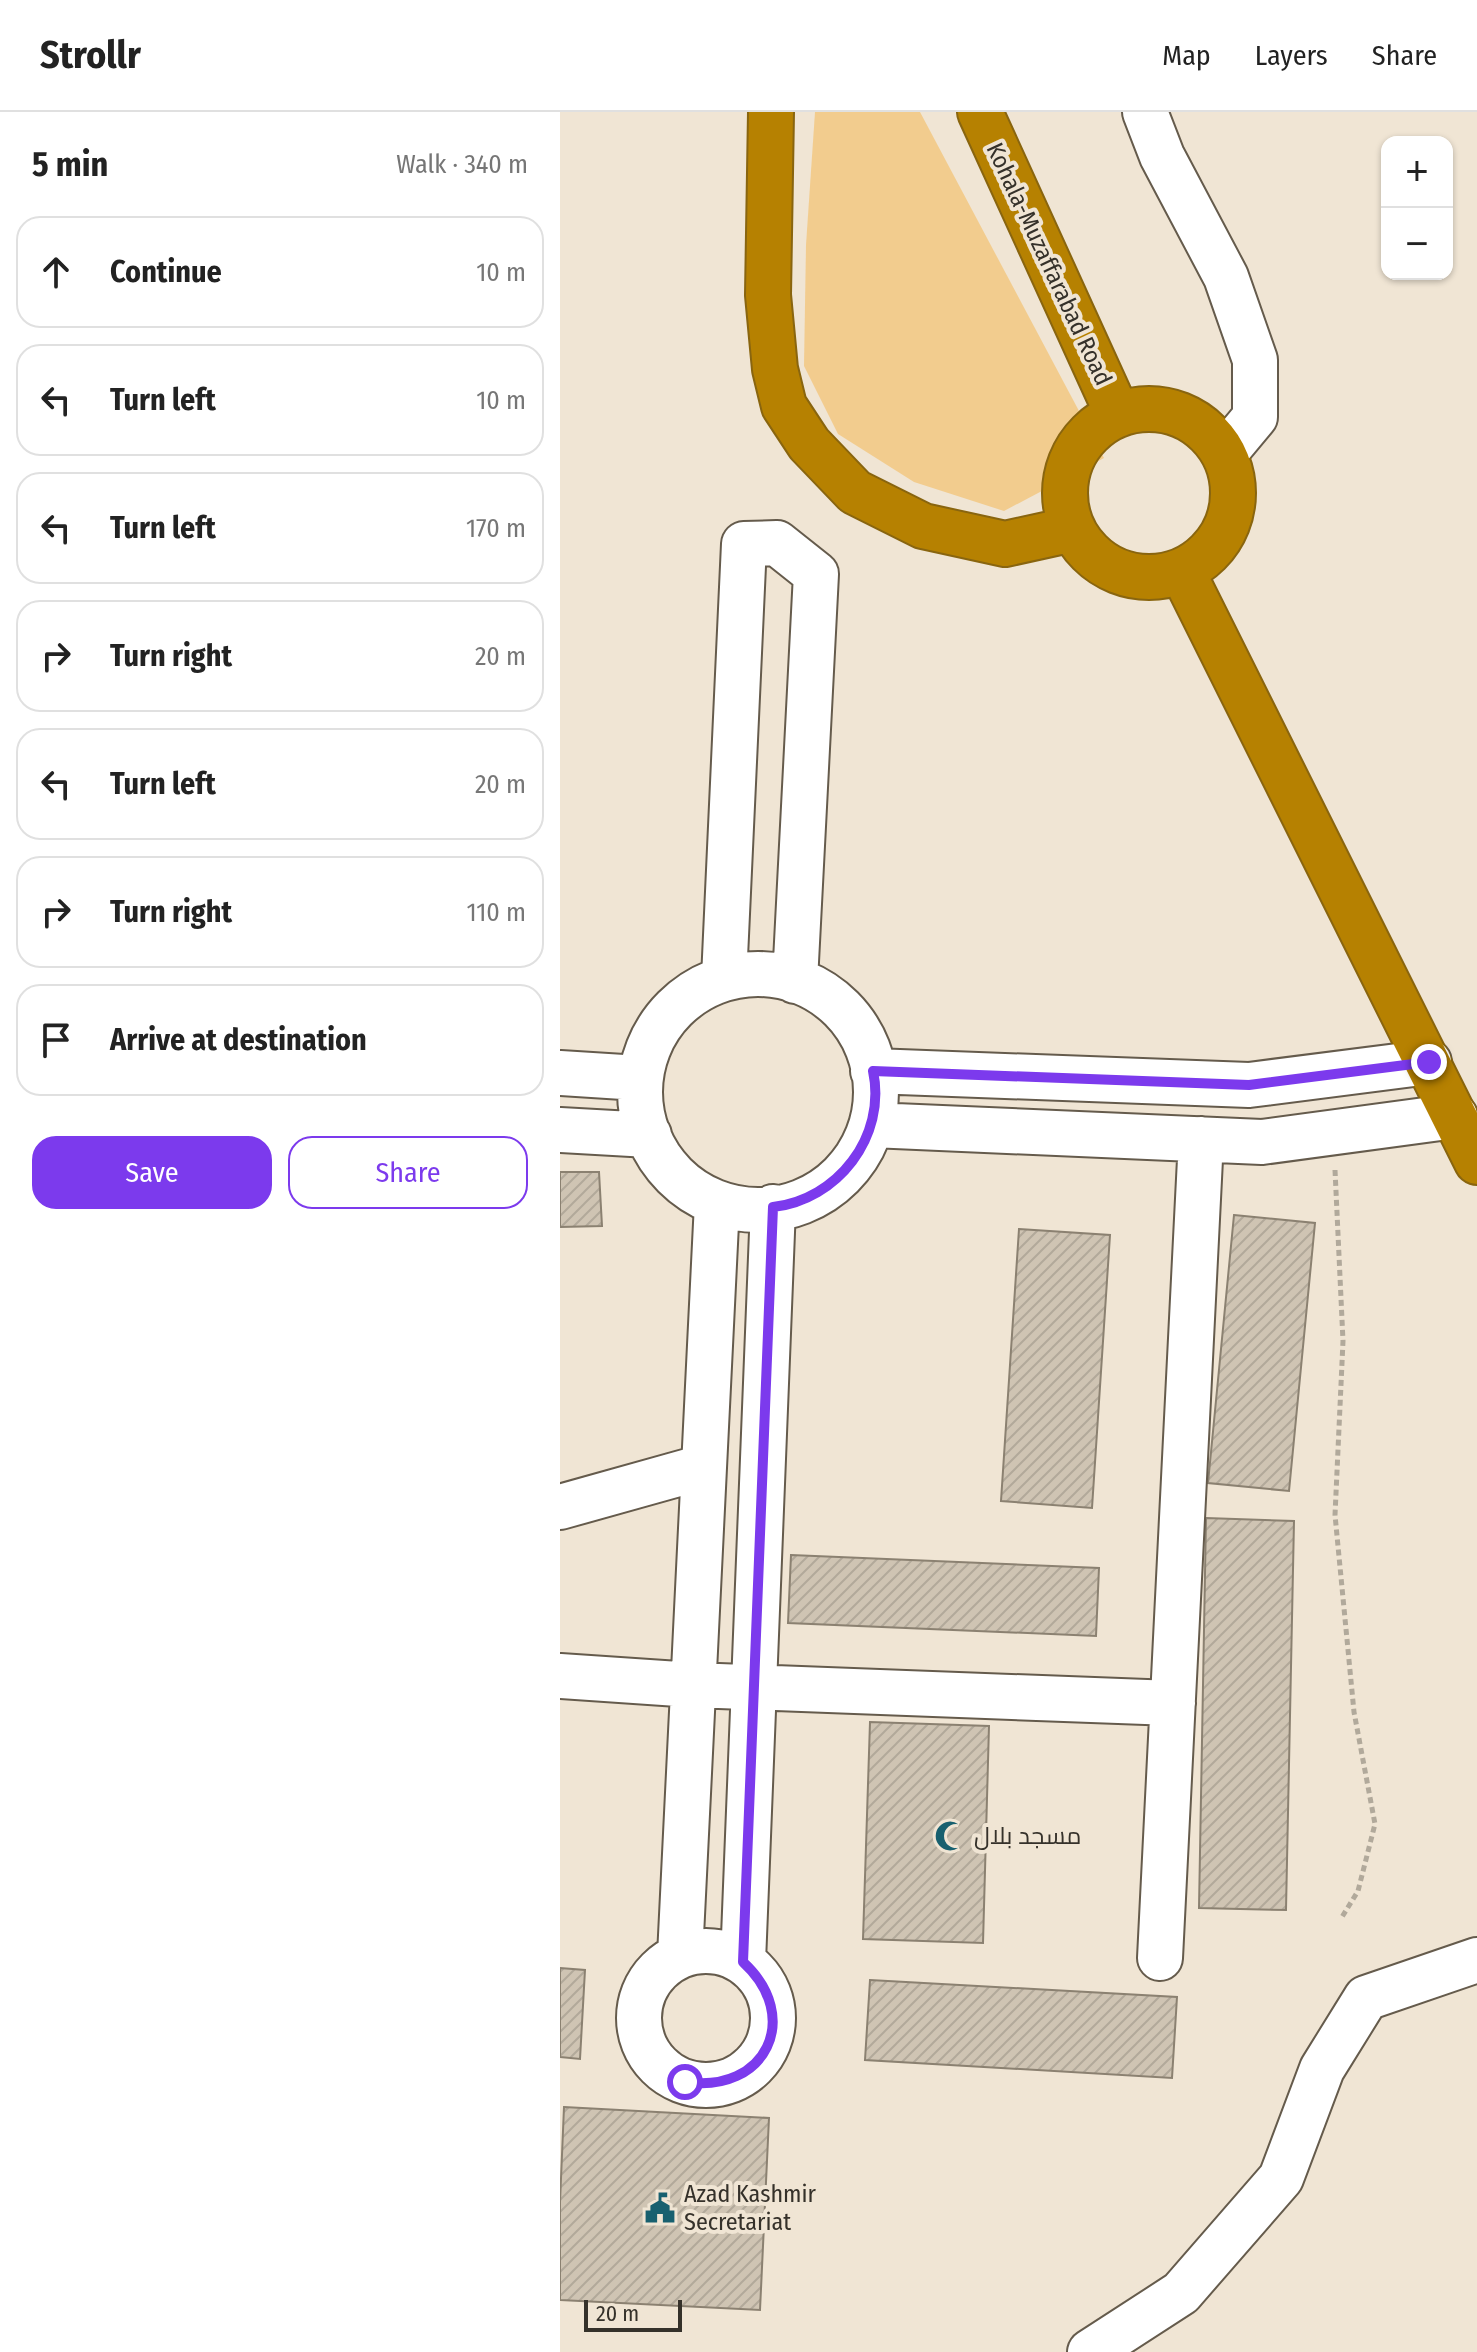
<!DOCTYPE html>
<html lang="en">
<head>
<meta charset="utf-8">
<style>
	body { margin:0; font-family:"Fira Sans Condensed",Cairo,sans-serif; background:#f2f2f2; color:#222 }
	.controls { position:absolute; right:24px; top:24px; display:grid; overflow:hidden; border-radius:16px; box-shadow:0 2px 6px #0004 }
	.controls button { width:72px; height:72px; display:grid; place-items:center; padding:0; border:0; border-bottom:2px solid #e0e0e0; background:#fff; color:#222; font:40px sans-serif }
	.scale { position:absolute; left:24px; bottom:20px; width:98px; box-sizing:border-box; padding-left:8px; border:4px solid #35312a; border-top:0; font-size:22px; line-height:28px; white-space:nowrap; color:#35312a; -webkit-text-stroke:6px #f0e5d4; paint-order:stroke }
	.stop { position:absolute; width:24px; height:24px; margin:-18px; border:6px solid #7c3aed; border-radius:50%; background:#fff }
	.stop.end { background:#7c3aed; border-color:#fff; box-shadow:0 2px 8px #0008 }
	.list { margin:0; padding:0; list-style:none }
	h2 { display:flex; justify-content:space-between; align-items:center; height:104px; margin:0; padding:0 32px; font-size:34px }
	h2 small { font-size:26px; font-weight:400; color:#767676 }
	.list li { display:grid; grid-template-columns:52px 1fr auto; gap:24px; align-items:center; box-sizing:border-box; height:112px; margin:0 16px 16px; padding:0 16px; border:2px solid #e0e0e0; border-radius:24px }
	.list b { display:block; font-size:30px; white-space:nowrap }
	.list em { font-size:26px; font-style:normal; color:#767676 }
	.actions { display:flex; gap:16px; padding:24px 32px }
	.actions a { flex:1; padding:18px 0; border:2px solid #7c3aed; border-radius:24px; text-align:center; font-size:28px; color:#7c3aed }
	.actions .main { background:#7c3aed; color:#fff }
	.icon { flex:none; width:44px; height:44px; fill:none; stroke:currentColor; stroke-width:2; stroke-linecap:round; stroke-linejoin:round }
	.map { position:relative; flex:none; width:917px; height:2240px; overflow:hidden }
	header { display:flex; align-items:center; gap:48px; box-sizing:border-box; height:112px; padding:0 40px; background:#fff; border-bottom:2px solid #e0e0e0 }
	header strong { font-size:38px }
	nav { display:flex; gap:44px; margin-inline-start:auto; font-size:28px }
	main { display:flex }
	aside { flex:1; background:#fff }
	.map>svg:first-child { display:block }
</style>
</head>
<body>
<header>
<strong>Strollr</strong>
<nav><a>Map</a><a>Layers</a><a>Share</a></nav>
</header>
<main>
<aside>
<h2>5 min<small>Walk · 340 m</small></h2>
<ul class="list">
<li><svg class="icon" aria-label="ahead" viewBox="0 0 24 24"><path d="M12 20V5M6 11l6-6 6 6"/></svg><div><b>Continue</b></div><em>10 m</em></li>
<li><svg class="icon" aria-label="left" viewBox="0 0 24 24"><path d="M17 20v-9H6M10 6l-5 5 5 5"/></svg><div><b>Turn left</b></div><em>10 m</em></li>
<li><svg class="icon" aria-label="left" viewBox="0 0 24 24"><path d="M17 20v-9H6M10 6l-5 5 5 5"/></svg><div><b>Turn left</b></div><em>170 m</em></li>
<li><svg class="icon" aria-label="right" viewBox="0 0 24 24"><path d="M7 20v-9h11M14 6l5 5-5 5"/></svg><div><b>Turn right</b></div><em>20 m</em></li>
<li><svg class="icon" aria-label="left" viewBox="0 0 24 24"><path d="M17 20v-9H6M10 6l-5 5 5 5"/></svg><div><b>Turn left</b></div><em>20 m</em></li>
<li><svg class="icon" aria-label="right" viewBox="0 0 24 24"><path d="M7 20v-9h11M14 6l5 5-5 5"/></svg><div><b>Turn right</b></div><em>110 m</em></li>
<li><svg class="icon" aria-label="arrive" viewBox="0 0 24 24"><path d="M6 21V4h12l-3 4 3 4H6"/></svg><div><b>Arrive at destination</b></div></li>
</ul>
<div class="actions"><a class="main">Save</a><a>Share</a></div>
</aside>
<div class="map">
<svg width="917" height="2240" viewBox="0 0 917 2240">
	<defs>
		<pattern id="building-hatch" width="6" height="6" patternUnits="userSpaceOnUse" patternTransform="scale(2)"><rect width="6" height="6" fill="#cfc4b3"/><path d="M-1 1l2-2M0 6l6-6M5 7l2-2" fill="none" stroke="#b2a99a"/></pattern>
	</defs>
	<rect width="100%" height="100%" fill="#f0e5d4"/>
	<!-- park -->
	<path fill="#f2cc8e" d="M255,0H360L544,346L444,399L354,370L278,322L244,254L246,133Z"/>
	<!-- building -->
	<path fill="url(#building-hatch)" stroke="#8b8171" stroke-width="2" d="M0,1060H39L42,1114L0,1115Z
		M674,1103L755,1111L729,1379L648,1371Z
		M459,1117L550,1123L532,1396L441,1389Z
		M646,1406L734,1409L726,1798L639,1796Z
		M231,1443L539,1456L536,1524L228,1511Z
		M310,1610L429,1614L423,1831L303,1827Z
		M0,1856L25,1858L20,1947L0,1945Z
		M310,1868L617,1885L612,1966L305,1948Z
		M4,1995L209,2006L200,2198L0,2188V2090Z"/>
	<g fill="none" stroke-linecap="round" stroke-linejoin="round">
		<!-- minor casing -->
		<g stroke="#655b4c" stroke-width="48">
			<path id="minor" d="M585,0L602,44L666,165L695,248V305L665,341
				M80 980a118 118 0 1 1 236 0a118 118 0 1 1-236 0Z
				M164,867L184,432L217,431L256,462L235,869
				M313,959L689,973L869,950
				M0,961L79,966
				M312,1013L702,1030L895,1004
				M0,1018L89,1023
				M0,1395L143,1355
				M0,1564L133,1573L613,1591
				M79 1906a67 67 0 1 1 134 0a67 67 0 1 1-134 0Z
				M120,1844L157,1091
				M600,1846L641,1027
				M183,1850L213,1095
				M530,2240L621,2181L721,2066L762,1957L806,1886L917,1848"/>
		</g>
		<!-- highway casing -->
		<g stroke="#89650f" stroke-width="48">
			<path id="highway" d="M211,0L208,183L215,257L224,294L249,332L295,380L363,414L445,432L513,417
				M420,0L558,303
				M505 381a84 84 0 1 1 168 0a84 84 0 1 1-168 0Z
				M622,459L917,1050"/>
		</g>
		<!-- path -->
		<path stroke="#b1a99b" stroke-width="5" stroke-dasharray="6 4" stroke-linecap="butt" d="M775,1058L783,1229L775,1403L794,1600L815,1712L798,1779L782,1805"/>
		<!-- minor -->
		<use href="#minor" stroke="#fff" stroke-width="44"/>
		<!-- highway -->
		<use href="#highway" stroke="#b68101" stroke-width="44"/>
	</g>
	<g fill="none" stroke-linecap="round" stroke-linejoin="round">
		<!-- route -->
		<path stroke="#7c3aed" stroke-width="10" d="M125,1970C206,1982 243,1905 183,1850L213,1095C277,1088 327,1025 313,959L689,973L869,950"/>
	</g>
	<!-- icons -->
	<defs>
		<g id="mosque-bare" transform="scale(2.4)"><path d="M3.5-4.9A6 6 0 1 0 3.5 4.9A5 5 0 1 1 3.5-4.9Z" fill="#18606f" stroke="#f0e5d4" stroke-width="2.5" paint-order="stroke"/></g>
		<g id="civic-bare" transform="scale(2.4)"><path d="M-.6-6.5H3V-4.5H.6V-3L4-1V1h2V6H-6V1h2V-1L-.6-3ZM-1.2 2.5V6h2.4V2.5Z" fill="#18606f" stroke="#f0e5d4" stroke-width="2.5" paint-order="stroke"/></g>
	</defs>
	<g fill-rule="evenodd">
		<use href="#mosque-bare" x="390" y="1724"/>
		<use href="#civic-bare" x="100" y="2096"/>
	</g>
	<g text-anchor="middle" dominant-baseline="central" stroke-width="8" stroke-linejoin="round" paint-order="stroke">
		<!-- street labels -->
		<g font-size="24" fill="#35312a" stroke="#f0e5d4">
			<text transform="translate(489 152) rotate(65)">Kohala-Muzaffarabad Road</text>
		</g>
		<!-- poi labels -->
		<g font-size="24" fill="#35312a" stroke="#f0e5d4" text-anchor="start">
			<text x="414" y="1724">مسجد بلال</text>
			<text x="124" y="2082">Azad Kashmir<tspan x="124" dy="28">Secretariat</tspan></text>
		</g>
	</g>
</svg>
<div class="controls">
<button>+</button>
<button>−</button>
</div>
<div class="scale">20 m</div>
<div class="stop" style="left:125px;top:1970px"></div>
<div class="stop end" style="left:869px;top:950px"></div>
</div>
</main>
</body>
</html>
